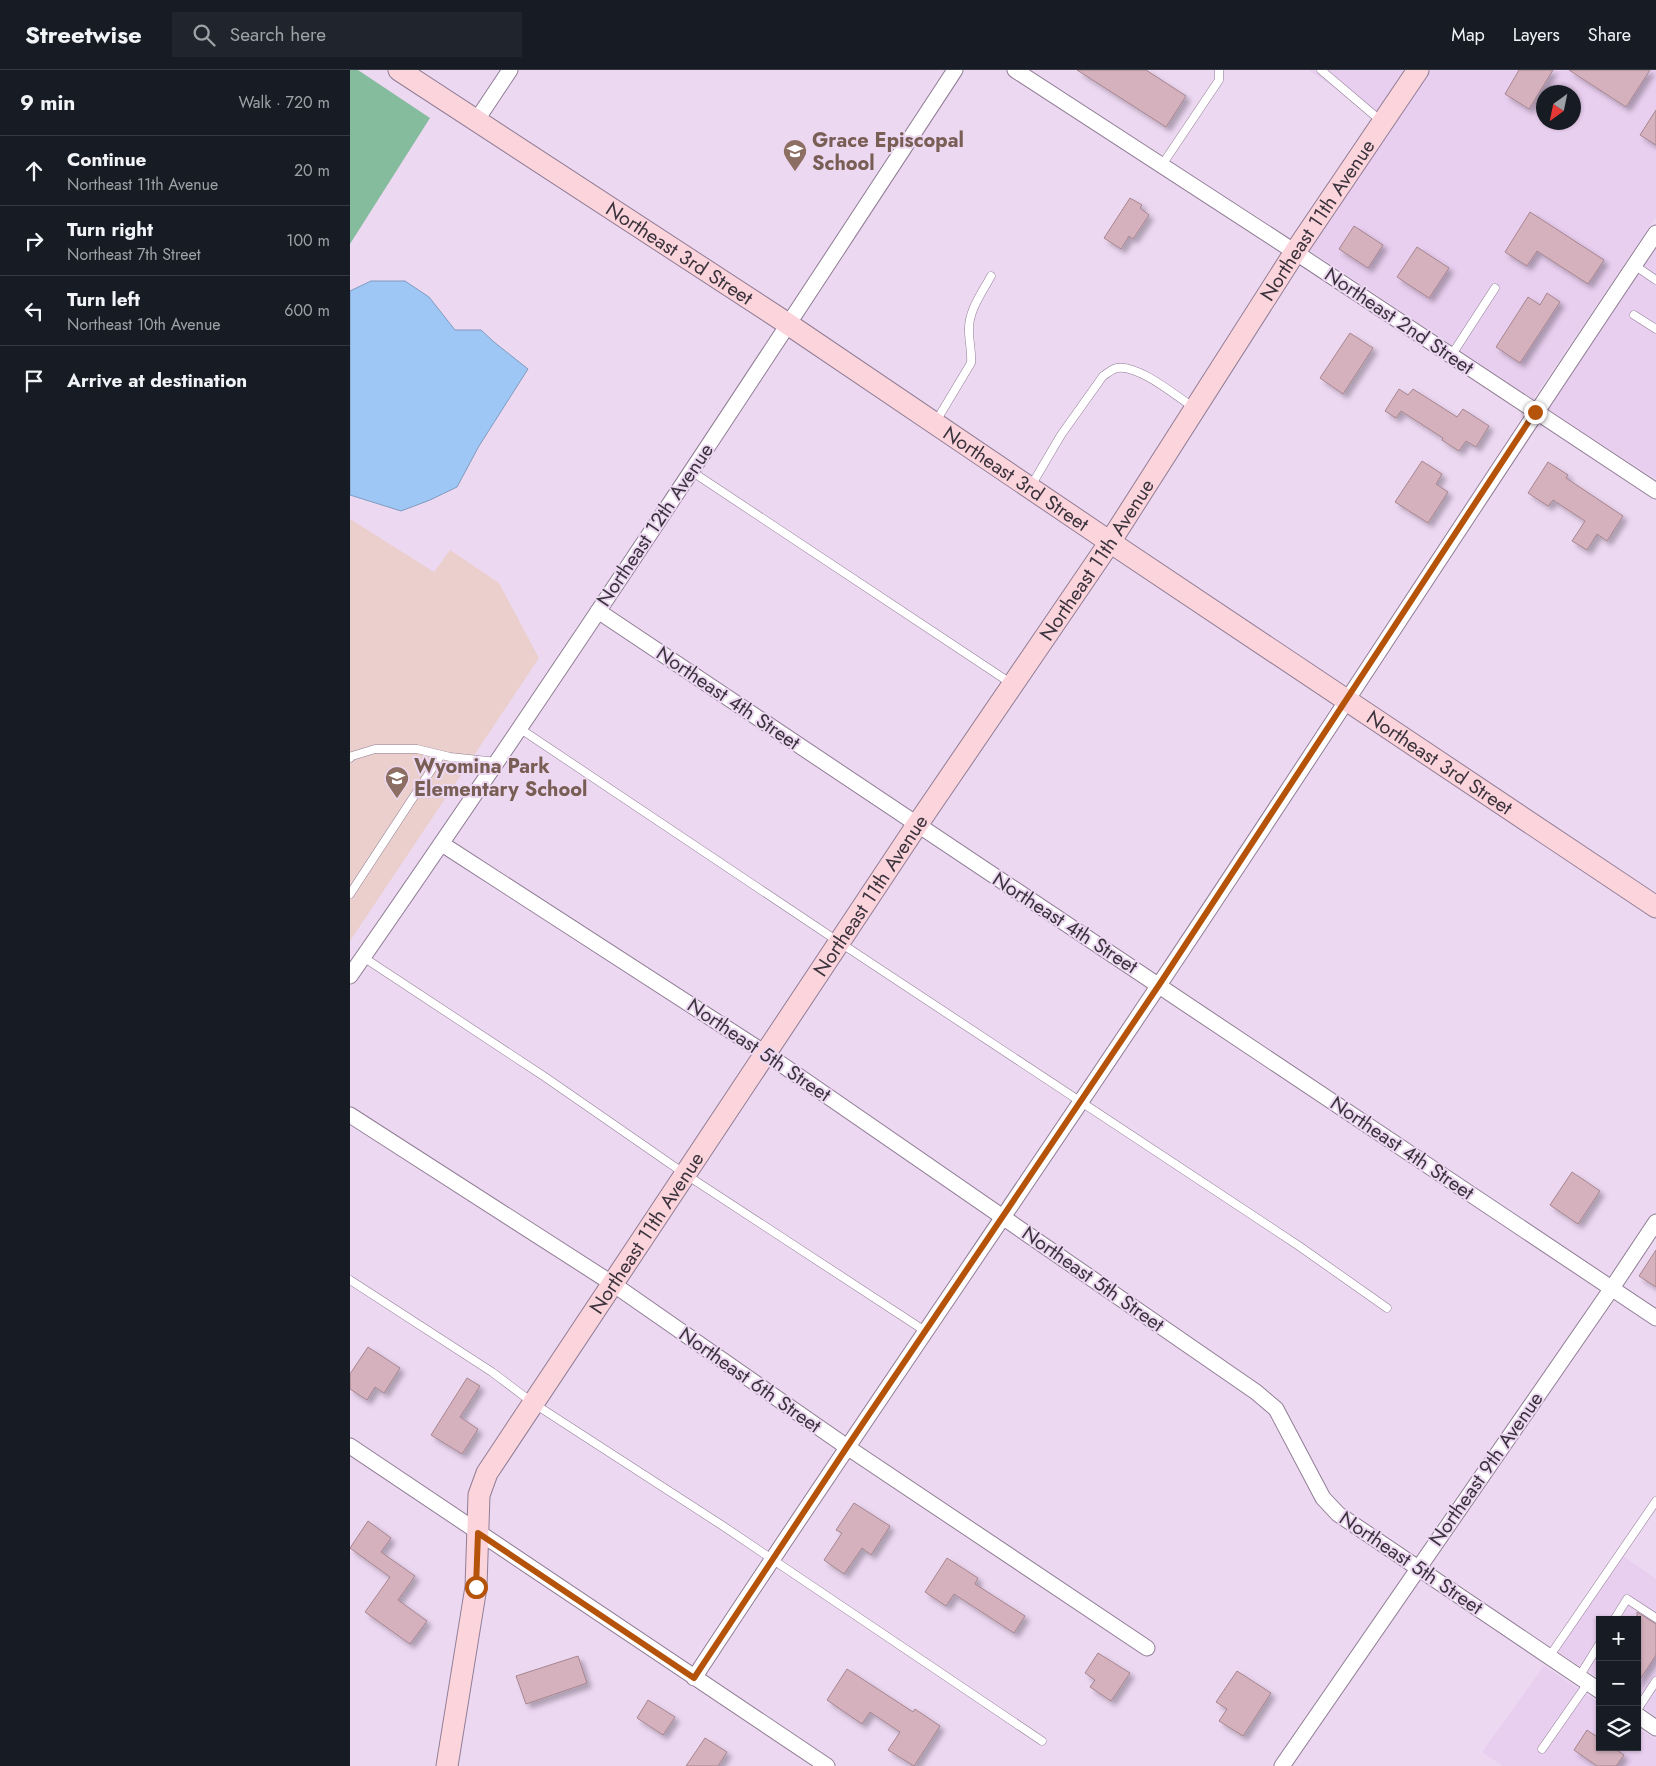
<!DOCTYPE html>
<html lang="en">
<head>
<meta charset="utf-8">
<style>
	body { margin:0; font-family:Jost,sans-serif; background:#20242c; color:#f1f3f6 }
	.controls { position:absolute; right:15px; bottom:15px; display:grid; overflow:hidden; border-radius:0px; box-shadow:0 1px 4px #0004 }
	.controls button { width:45px; height:45px; display:grid; place-items:center; padding:0; border:0; border-bottom:1px solid #363941; background:#171b24; color:#f1f3f6; font:25px sans-serif }
	.compass { position:absolute; left:1186px; top:15px; width:45px; height:45px; border-radius:50%; background:#171b24; box-shadow:0 1px 4px #0004; rotate:213deg }
	.stop { position:absolute; width:15px; height:15px; margin:-11px; border:4px solid #b45309; border-radius:50%; background:#fff }
	.stop.end { background:#b45309; border-color:#fff; box-shadow:0 1px 5px #0008 }
	.list { margin:0; padding:0; list-style:none }
	h2 { display:flex; justify-content:space-between; align-items:center; height:65px; margin:0; padding:0 20px; font-size:21px }
	h2 small { font-size:16px; font-weight:400; color:#9ea1a6 }
	.list li { display:grid; grid-template-columns:32px 1fr auto; gap:15px; align-items:center; box-sizing:border-box; height:70px; padding:0 20px; border-top:1px solid #363941 }
	.list b { display:block; font-size:19px; white-space:nowrap }
	.list p { margin:0; font-size:16px; white-space:nowrap; color:#9ea1a6 }
	.list em { font-size:16px; font-style:normal; color:#9ea1a6 }
	.icon { flex:none; width:28px; height:28px; fill:none; stroke:currentColor; stroke-width:2; stroke-linecap:round; stroke-linejoin:round }
	.map { position:relative; flex:none; width:1306px; height:1696px; overflow:hidden }
	header { display:flex; align-items:center; gap:30px; box-sizing:border-box; height:70px; padding:0 25px; background:#171b24; border-bottom:1px solid #363941 }
	header strong { font-size:24px }
	nav { display:flex; gap:28px; margin-inline-start:auto; font-size:18px }
	.search { width:350px; height:45px; background:#20242c; display:flex; align-items:center; gap:12px; box-sizing:border-box; padding:0 18px; border-radius:0px; color:#9ea1a6; font-size:19px }
	main { display:flex }
	aside { flex:1; background:#171b24 }
	.map>svg:first-child { display:block }
</style>
</head>
<body>
<header>
<strong>Streetwise</strong>
<div class="search"><svg class="icon" aria-label="search" viewBox="0 0 24 24"><circle cx="10" cy="10" r="6"/><path d="M15 15l6 6"/></svg>Search here</div>
<nav><a>Map</a><a>Layers</a><a>Share</a></nav>
</header>
<main>
<aside>
<h2>9 min<small>Walk · 720 m</small></h2>
<ul class="list">
<li><svg class="icon" aria-label="ahead" viewBox="0 0 24 24"><path d="M12 20V5M6 11l6-6 6 6"/></svg><div><b>Continue</b><p>Northeast 11th Avenue</p></div><em>20 m</em></li>
<li><svg class="icon" aria-label="right" viewBox="0 0 24 24"><path d="M7 20v-9h11M14 6l5 5-5 5"/></svg><div><b>Turn right</b><p>Northeast 7th Street</p></div><em>100 m</em></li>
<li><svg class="icon" aria-label="left" viewBox="0 0 24 24"><path d="M17 20v-9H6M10 6l-5 5 5 5"/></svg><div><b>Turn left</b><p>Northeast 10th Avenue</p></div><em>600 m</em></li>
<li><svg class="icon" aria-label="arrive" viewBox="0 0 24 24"><path d="M6 21V4h12l-3 4 3 4H6"/></svg><div><b>Arrive at destination</b></div></li>
</ul>
</aside>
<div class="map">
<svg width="1306" height="1696" viewBox="0 0 1306 1696">
	<defs>
		<filter id="shadow"><feDropShadow dx="4.5" dy="4.5" stdDeviation="2.5" flood-color="#0004"/></filter>
	</defs>
	<rect width="100%" height="100%" fill="#edd8f2"/>
	<!-- built -->
	<path fill="#e8ceef" fill-rule="evenodd" d="M958,0H1058L1027,45Z
		M1078,0H1306V147L1183,329L958,179ZM1194,22H1224V52H1194Z
		M1306,178V409L1197,339Z
		M1272,1485L1306,1509V1646L1287,1634V1550H1250V1609L1205,1580Z
		M1194,1596L1250,1633V1677H1287V1657L1306,1670V1696H1153L1132,1682Z"/>
	<!-- education -->
	<path fill="#eacfcc" d="M0,449L84,502L100,480L149,513L189,588L0,871Z"/>
	<!-- green -->
	<path fill="#86bc9e" d="M0,0H8L80,48L0,174Z"/>
	<!-- water -->
	<path fill="#9ec7f5" stroke="#809bbe" d="M21,211H55L79,227L105,260H131L144,272L178,299L129,376L107,417L80,430L51,441L0,425V221Z"/>
	<!-- building -->
	<path fill="#d4b1bc" stroke="#a6858f" filter="url(#shadow)" d="M727,0H796L836,26L816,57Z
		M1169,0H1203L1179,39L1155,24Z
		M1219,0H1300L1276,37Z
		M1306,40V75L1290,65Z
		M780,128L792,135L790,138L799,145L783,169L779,166L771,179L754,168Z
		M1180,142L1254,190L1238,214L1187,181L1177,196L1155,182Z
		M1004,156L1033,175L1018,198L989,179Z
		M1067,177L1099,198L1079,228L1047,207Z
		M1197,223L1210,232L1170,293L1146,277L1178,227L1190,235Z
		M1000,263L1023,278L993,324L970,308Z
		M1049,319L1058,325L1063,319L1107,347L1113,339L1139,356L1126,377L1116,371L1109,381L1092,370L1093,368L1051,341L1046,348L1035,341Z
		M1072,391L1092,404L1086,414L1098,422L1078,453L1045,432Z
		M1198,392L1218,405L1216,408L1273,446L1257,471L1247,464L1237,480L1222,471L1235,451L1203,430L1198,436L1178,423Z
		M1222,1102L1250,1121L1228,1154L1200,1135Z
		M1306,1180V1217L1289,1206Z
		M18,1277L50,1298L34,1323L25,1317L17,1330L0,1319V1304Z
		M117,1308L130,1316L110,1347L128,1359L112,1384L81,1365Z
		M504,1433L540,1456L521,1485L512,1478L494,1504L474,1490L492,1463L486,1460Z
		M18,1451L41,1468L31,1482L65,1506L48,1530L77,1551L60,1574L15,1542L40,1507L0,1478Z
		M597,1488L628,1508L625,1514L675,1546L664,1563L604,1524L596,1536L575,1522Z
		M1287,1542L1306,1554V1585L1287,1614Z
		M748,1583L780,1603L761,1631L740,1617L745,1610L735,1603Z
		M228,1586L237,1613L176,1634L166,1606Z
		M497,1599L563,1642L565,1639L590,1656L564,1696L538,1680L550,1662L520,1642L512,1654L477,1630Z
		M887,1601L921,1623L893,1666L869,1651L877,1639L866,1632Z
		M298,1630L325,1647L313,1665L287,1648Z
		M1237,1660L1250,1669V1677H1262L1274,1685L1266,1696H1247L1224,1680Z
		M355,1668L377,1682L368,1696H336Z"/>
	<g fill="none" stroke-linecap="round" stroke-linejoin="round">
		<!-- lane casing -->
		<g stroke="#907d95" stroke-width="9">
			<path id="lane" d="M971,0L1031,51
				M812,95L869,10V0
				M1284,195L1306,210
				M1284,245L1306,259
				M1101,286L1145,218
				M585,353L621,293C622,282 619,272 619,261C618,241 632,223 641,206
				M341,401L662,614
				M681,416L711,365L753,306C758,303 762,299 767,298C788,294 826,326 843,337
				M169,658L489,872L949,1176L1037,1238
				M0,688L2,686L25,679H67L100,687L147,692
				M0,824L91,685
				M13,887L195,1007L335,1104L575,1261
				M0,1210L142,1302L183,1333L370,1454L692,1671
				M1264,1550L1277,1529L1306,1548
				M1199,1587L1306,1431
				M1229,1607L1250,1573
				M1287,1640L1306,1611
				M1192,1679L1238,1613"/>
		</g>
		<!-- street casing -->
		<g stroke="#907d95" stroke-width="17">
			<path id="street" d="M665,0L945,182L1306,421
				M126,51L160,0
				M248,541L1306,1248
				M92,774L415,983L906,1322L926,1339L973,1428L988,1444L1250,1621
				M0,906C207,608 406,304 605,0
				M0,1045L263,1214L497,1377L797,1578
				M0,1376L477,1696
				M344,1608C497,1374 656,1145 811,912C977,663 1139,411 1306,163
				M1287,1645L1306,1658
				M932,1696L1262,1218L1306,1152"/>
		</g>
		<!-- secondary casing -->
		<g stroke="#907d95" stroke-width="23">
			<g id="secondary">
				<path id="s1" d="M49,0L438,254L760,472L1306,837"/>
				<path id="s2" d="M97,1696L126,1517L129,1425L137,1403L567,755L760,472L945,182L1068,0"/>
			</g>
		</g>
		<!-- lane -->
		<use href="#lane" stroke="#fff" stroke-width="8"/>
		<!-- street -->
		<use href="#street" stroke="#fff" stroke-width="15"/>
		<!-- secondary -->
		<use href="#secondary" stroke="#fcd5dc" stroke-width="21"/>
	</g>
	<g fill="none" stroke-linecap="round" stroke-linejoin="round">
		<!-- route -->
		<path stroke="#b45309" stroke-width="6" d="M126,1517L128,1463L344,1608L497,1377L809,915L1185,342"/>
	</g>
	<!-- icons -->
	<defs>
		<g id="school-pin" transform="scale(1.25)"><path d="M0 17L-7.5 6A9.5 9.5 0 1 1 7.5 6Z" fill="#8d6e63" stroke="#edd8f2"/><path d="M0-5L7-2L0 1L-7-2ZM-4 1L0 2.5L4 1V4Q0 6-4 4Z" fill="#fff"/></g>
	</defs>
	<g fill-rule="evenodd">
		<use href="#school-pin" x="445" y="81"/>
		<use href="#school-pin" x="47" y="708"/>
	</g>
	<g text-anchor="middle" dominant-baseline="central" stroke-width="4" stroke-linejoin="round" paint-order="stroke">
		<!-- education labels -->
		<g font-size="20" font-weight="bold" fill="#785e54" stroke="#edd8f2" text-anchor="start">
			<text x="462" y="70">Grace Episcopal<tspan x="462" dy="23">School</tspan></text>
			<text x="64" y="696">Wyomina Park<tspan x="64" dy="23">Elementary School</tspan></text>
		</g>
		<!-- street labels -->
		<g font-size="20" fill="#3b333d" stroke="#edd8f2">
			<text stroke="none"><textPath href="#s2" startOffset="1800">Northeast 11th Avenue</textPath></text>
			<text stroke="none"><textPath href="#s1" startOffset="335">Northeast 3rd Street</textPath></text>
			<text transform="translate(1049 251) rotate(34)">Northeast 2nd Street</text>
			<text stroke="none"><textPath href="#s1" startOffset="740">Northeast 3rd Street</textPath></text>
			<text transform="translate(305 455) rotate(-56)">Northeast 12th Avenue</text>
			<text stroke="none"><textPath href="#s2" startOffset="1395">Northeast 11th Avenue</textPath></text>
			<text transform="translate(378 628) rotate(34)">Northeast 4th Street</text>
			<text stroke="none"><textPath href="#s1" startOffset="1250">Northeast 3rd Street</textPath></text>
			<text stroke="none"><textPath href="#s2" startOffset="990">Northeast 11th Avenue</textPath></text>
			<text transform="translate(715 853) rotate(33)">Northeast 4th Street</text>
			<text transform="translate(409 980) rotate(34)">Northeast 5th Street</text>
			<text transform="translate(1052 1078) rotate(34)">Northeast 4th Street</text>
			<text stroke="none"><textPath href="#s2" startOffset="585">Northeast 11th Avenue</textPath></text>
			<text transform="translate(743 1209) rotate(35)">Northeast 5th Street</text>
			<text transform="translate(400 1310) rotate(35)">Northeast 6th Street</text>
			<text transform="translate(1136 1399) rotate(-55)">Northeast 9th Avenue</text>
			<text transform="translate(1061 1493) rotate(34)">Northeast 5th Street</text>
		</g>
	</g>
</svg>
<div class="controls">
<button>+</button>
<button>−</button>
<button><svg class="icon" aria-label="layers" viewBox="0 0 24 24"><path d="M12 4l9 5-9 5-9-5zM3 14l9 5 9-5"/></svg></button>
</div>
<svg class="compass" viewBox="-18 -18 36 36"><path d="M0-13l5 13h-10z" fill="#e53935"/><path d="M0 13l5-13h-10z" fill="#9ea1a6"/></svg>
<div class="stop" style="left:126px;top:1517px"></div>
<div class="stop end" style="left:1185px;top:342px"></div>
</div>
</main>
</body>
</html>
